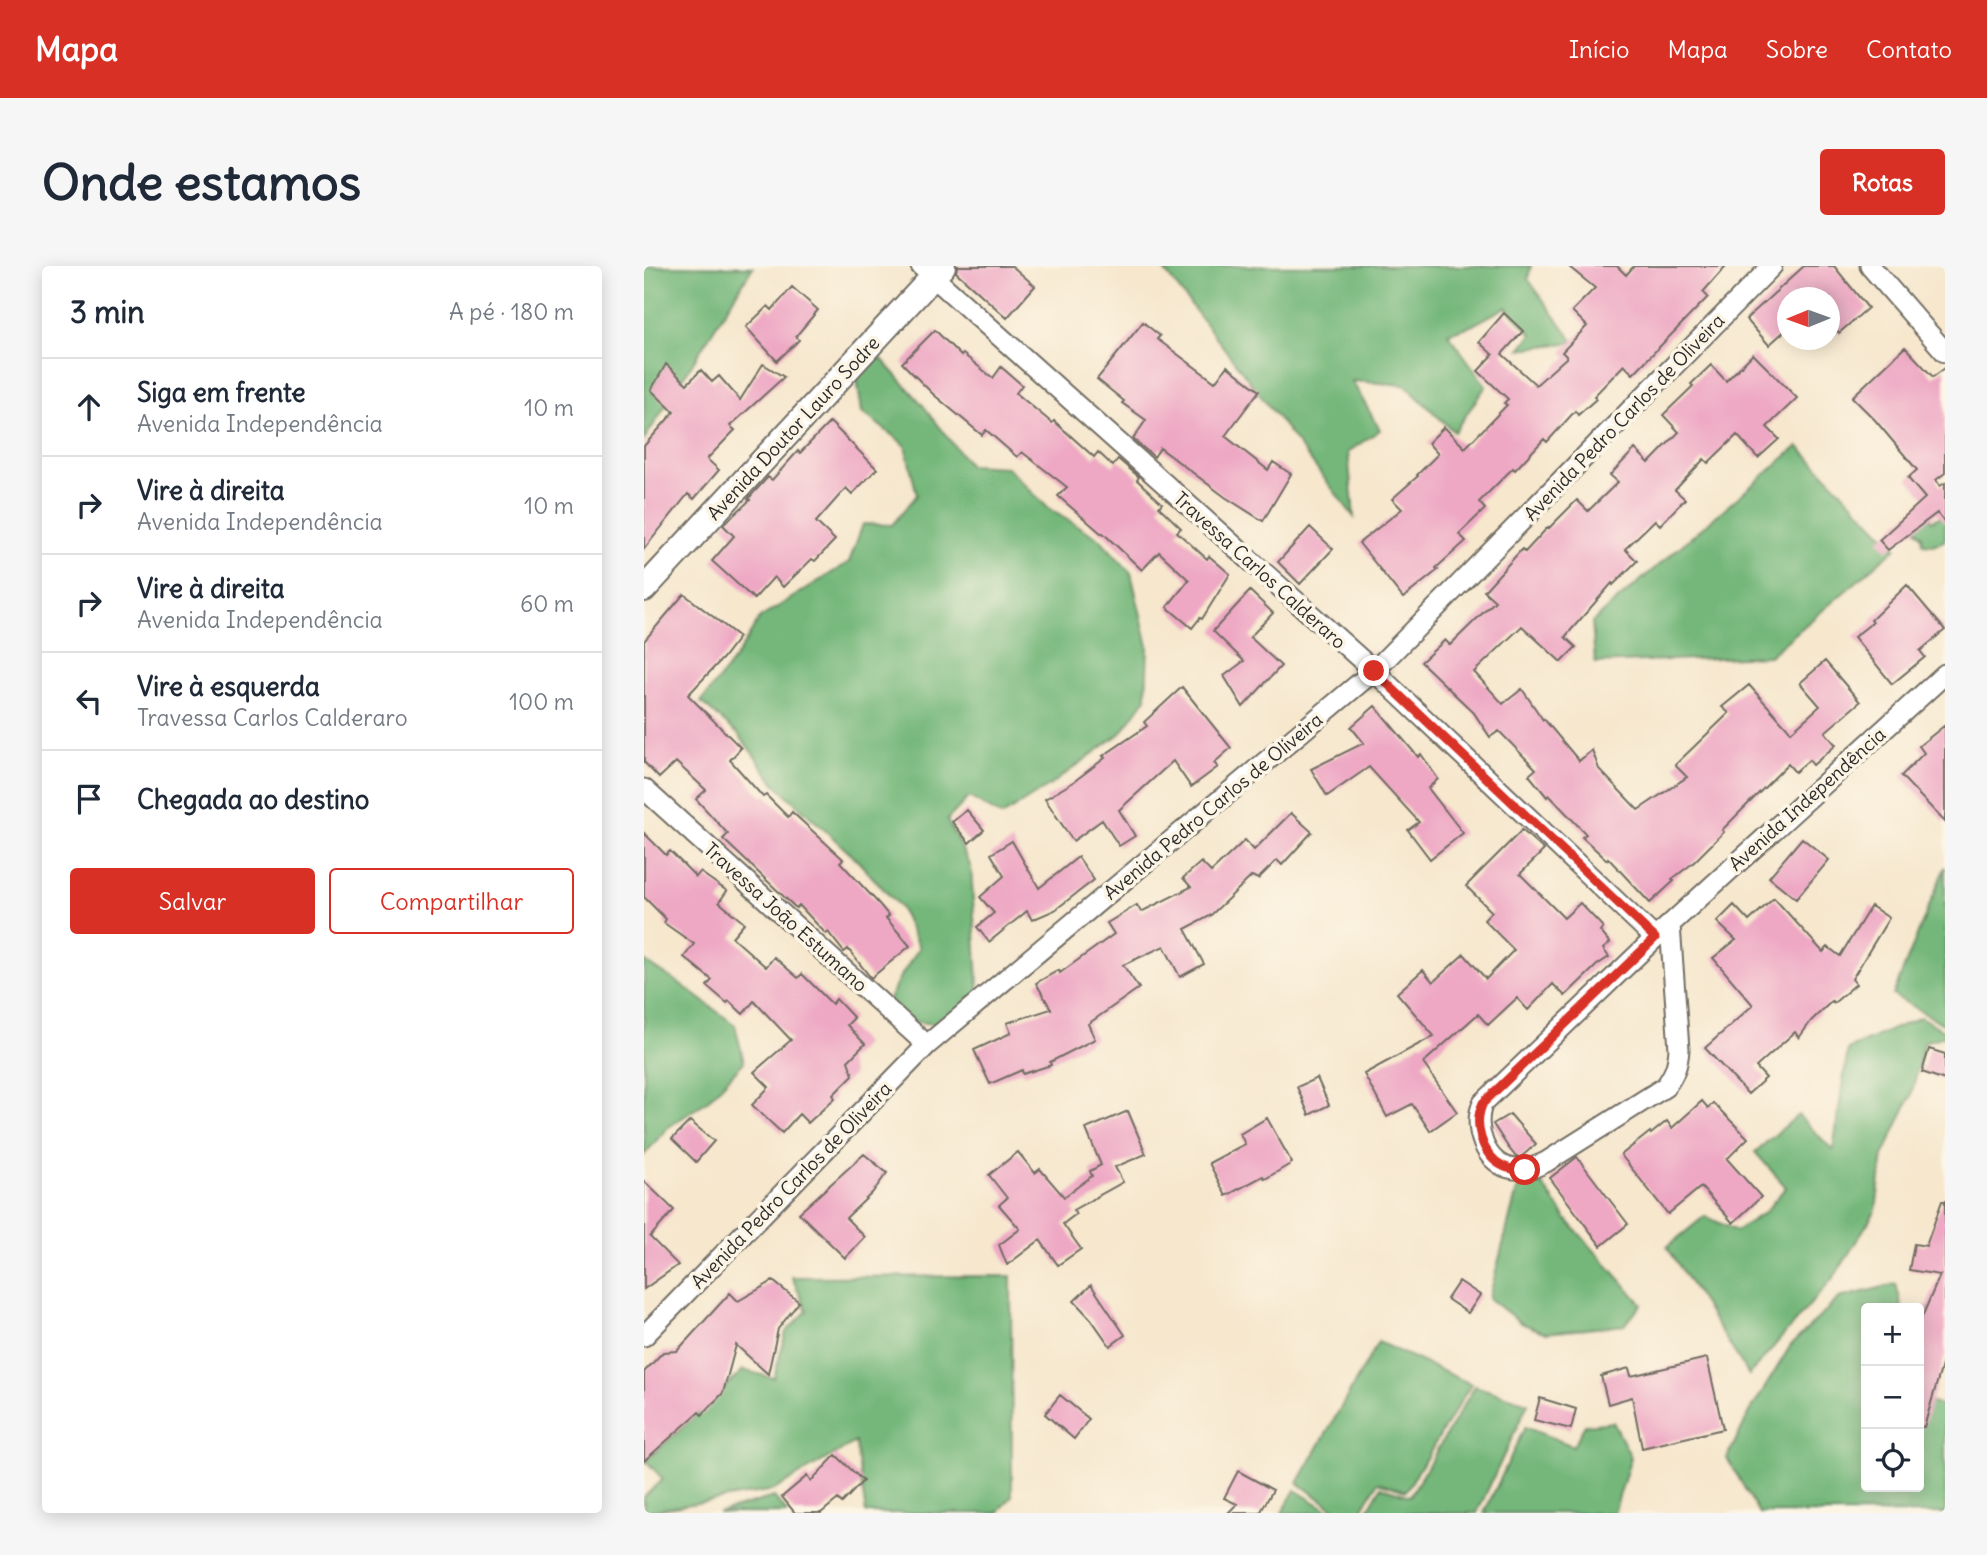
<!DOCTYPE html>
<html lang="pt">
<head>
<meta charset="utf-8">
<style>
	body { margin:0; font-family:Delius,sans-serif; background:#f6f6f7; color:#1f2937 }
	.controls { position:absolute; right:21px; bottom:21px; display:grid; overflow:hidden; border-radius:7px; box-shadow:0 4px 18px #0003 }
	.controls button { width:63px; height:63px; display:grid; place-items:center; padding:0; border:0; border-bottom:2px solid #e0e1e3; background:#fff; color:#1f2937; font:35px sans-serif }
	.compass { position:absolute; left:1133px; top:21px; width:63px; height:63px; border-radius:50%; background:#fff; box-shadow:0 4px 18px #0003; rotate:269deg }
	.stop { position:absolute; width:21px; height:21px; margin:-16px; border:5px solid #d93025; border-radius:50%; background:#fff }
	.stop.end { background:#d93025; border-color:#fff; box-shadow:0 2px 7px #0008 }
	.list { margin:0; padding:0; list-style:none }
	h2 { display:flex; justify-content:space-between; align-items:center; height:91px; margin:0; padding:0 28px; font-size:30px }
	h2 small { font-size:23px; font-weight:400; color:#747a83 }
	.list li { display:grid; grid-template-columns:46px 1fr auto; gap:21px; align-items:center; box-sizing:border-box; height:98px; padding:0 28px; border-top:2px solid #e0e1e3 }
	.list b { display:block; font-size:26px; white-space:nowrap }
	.list p { margin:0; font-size:23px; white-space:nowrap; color:#747a83 }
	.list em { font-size:23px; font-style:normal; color:#747a83 }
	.actions { display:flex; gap:14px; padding:21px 28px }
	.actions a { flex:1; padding:16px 0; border:2px solid #d93025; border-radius:7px; text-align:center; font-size:24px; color:#d93025 }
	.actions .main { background:#d93025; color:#fff }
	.icon { flex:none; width:38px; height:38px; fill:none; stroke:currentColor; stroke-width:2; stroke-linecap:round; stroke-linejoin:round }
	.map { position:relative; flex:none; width:1301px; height:1247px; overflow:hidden; border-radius:7px }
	header { display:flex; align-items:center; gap:42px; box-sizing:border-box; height:98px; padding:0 35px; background:#d93025; color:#fff }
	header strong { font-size:33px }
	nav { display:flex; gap:38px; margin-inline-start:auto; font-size:24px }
	.intro { display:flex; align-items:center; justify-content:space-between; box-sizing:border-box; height:168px; padding:0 42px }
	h1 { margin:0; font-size:49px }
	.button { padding:18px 32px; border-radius:7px; background:#d93025; color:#fff; font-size:24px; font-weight:700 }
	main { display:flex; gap:42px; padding:0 42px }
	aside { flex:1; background:#fff; border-radius:7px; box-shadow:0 4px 18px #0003 }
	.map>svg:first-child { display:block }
</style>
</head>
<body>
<header>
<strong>Mapa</strong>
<nav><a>Início</a><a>Mapa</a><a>Sobre</a><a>Contato</a></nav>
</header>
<div class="intro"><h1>Onde estamos</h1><a class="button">Rotas</a></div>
<main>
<aside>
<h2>3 min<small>A pé · 180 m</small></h2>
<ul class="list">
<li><svg class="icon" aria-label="ahead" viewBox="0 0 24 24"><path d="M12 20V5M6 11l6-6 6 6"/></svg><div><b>Siga em frente</b><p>Avenida Independência</p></div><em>10 m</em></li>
<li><svg class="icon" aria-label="right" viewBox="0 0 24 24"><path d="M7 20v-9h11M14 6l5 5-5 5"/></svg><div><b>Vire à direita</b><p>Avenida Independência</p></div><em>10 m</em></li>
<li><svg class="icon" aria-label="right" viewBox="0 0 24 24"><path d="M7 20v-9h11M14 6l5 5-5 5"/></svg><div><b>Vire à direita</b><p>Avenida Independência</p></div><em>60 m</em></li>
<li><svg class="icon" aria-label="left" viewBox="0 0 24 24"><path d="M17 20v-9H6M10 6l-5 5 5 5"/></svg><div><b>Vire à esquerda</b><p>Travessa Carlos Calderaro</p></div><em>100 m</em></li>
<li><svg class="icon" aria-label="arrive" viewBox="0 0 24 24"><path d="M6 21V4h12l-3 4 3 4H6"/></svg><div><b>Chegada ao destino</b></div></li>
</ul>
<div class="actions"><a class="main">Salvar</a><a>Compartilhar</a></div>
</aside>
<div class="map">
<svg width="1301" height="1247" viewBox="0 0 1301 1247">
	<rect width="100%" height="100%" fill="#fcf5e5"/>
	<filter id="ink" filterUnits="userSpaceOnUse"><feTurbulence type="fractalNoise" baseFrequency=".0143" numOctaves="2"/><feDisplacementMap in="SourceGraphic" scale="14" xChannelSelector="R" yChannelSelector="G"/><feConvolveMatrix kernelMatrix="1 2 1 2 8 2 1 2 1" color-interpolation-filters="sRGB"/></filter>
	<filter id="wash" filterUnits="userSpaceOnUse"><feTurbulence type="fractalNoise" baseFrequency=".00686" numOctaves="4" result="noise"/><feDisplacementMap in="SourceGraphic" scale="28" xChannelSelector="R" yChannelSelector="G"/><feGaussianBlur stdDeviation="1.57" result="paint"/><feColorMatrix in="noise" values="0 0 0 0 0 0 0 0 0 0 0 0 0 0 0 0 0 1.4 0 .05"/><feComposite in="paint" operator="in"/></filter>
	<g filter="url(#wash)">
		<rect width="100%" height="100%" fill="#f6e7cd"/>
		<!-- forest -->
		<path fill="#74b77a" stroke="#507152" stroke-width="2" d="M0,0L109,1L0,174Z
			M517,0H887L884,13L930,76L876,83L888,68L862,41L827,60L804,67L842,120L810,166L761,119L708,115L736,164L704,186L710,251Z
			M237,92L278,138L325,199L363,201L405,243L456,273L487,307L504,380L502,432L478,466L408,518L358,550L325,531L303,554L327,601L335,732L301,759L271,756L241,741L255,713L275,682L256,641L211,592L133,520L94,468L57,436L90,394L116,352L205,296L219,258L248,259L273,229L261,179L218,146L212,107Z
			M1154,180L1252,282L1125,390L951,397L948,356Z
			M1276,241L1288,255L1301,248V275L1288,279L1279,278L1278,270L1269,259Z
			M1301,601V759L1249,729Z
			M0,695L38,719L91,759L100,796L63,835L23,862L0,889Z
			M1276,751L1301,765V770L1280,776L1267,830L1239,890L1232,944L1190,1011L1105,1109L1023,981L1061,950L1092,965L1121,946L1142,921L1111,886L1154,849L1189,884L1204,783Z
			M894,912L923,954L998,1038L981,1059L902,1067L877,1057L845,1032L873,924Z
			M367,1010L368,1230L354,1247H222L211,1176L130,1224L0,1246V1231L19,1213L2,1195L99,1104L130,1112L142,1066L163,1045L148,1011Z
			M1252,1018L1258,1042H1222V1221H1275V1134L1301,1140V1247H1115L1083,1192L1107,1144L1147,1079L1195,1032Z
			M734,1076L827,1118L762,1225L734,1216L716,1247H696L654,1217Z
			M831,1120L884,1137L833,1247H722L737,1221L766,1230Z
			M969,1156L987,1191L970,1247H840L881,1161L929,1180L941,1159Z
			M651,1224L689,1247H638Z
			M130,1231L144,1247H74Z"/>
		<g id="blocks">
			<!-- building -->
			<path fill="#eea8c4" d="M313,0H368L391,20L363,52L312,6Z
				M924,0H973L982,9L990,0H1082L1059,26L1064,31L989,108L980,99L950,130L952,133L934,149L931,145L903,176L900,173L871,204L869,202L835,236L841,243L815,268L822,275L792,302L794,304L759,332L715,277L758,243L748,233L774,210L773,209L794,188L784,177L800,161L821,182L863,139L860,137L864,133L834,105L849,89L835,76L860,47L879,65L858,88L892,119L923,91L918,86L943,60L928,45L951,22Z
				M1160,0H1190L1224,42L1195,67L1193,64L1186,68V32H1144V62L1125,79L1102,53Z
				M148,21L174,44L152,70L155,74L133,95L102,61L124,40L128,44Z
				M499,56L516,70L513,73L571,116L583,100L615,125L581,170L624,204L629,196L647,208L619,255L581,231L516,182L510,191L489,173L502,154L478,137L480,135L453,113Z
				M291,64L317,90L319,88L349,112L357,101L378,119L372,127L408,157L410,155L450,191L454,186L469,200L474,193L495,211L493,214L518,237L515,241L537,262L533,266L563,293L565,290L586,308L558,353L556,352L548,362L523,341L545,314L515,286L498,304L459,267L458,268L414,230L423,221L378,186L373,191L342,164L338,169L289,128L258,97Z
				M1261,81L1289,111L1301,102V207L1292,214L1296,220L1301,217V257L1293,247L1244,284L1235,274L1281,232L1264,212L1273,204L1231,154L1208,131Z
				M1109,88L1153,132L1123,161L1135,173L1114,192L1093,169L1064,197L1060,193L1031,224L1041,233L1016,259L1011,254L981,283L993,295L969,319L968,317L921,371L932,381L917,396L878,360L830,406L859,438L878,423L899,454L900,453L935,495L948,484L955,503L994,544L1043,511L1031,499L1085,447L1078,441L1105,419L1147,466L1176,440L1156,417L1181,395L1216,436L1181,466L1192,479L1169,499L1165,494L1151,506L1144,498L1078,564L1080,566L1049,597L1028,613L1030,615L1006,637L964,592L963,594L938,571L942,568L905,529L903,531L885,509L892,503L855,465L846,471L830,447L777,396L801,374L806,379L851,335L840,325L878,283L881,286L904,261L905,262L933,234L944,245L974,216L966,209L991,183L1005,197L1035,166L1019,149L1049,120L1047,118L1067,99L1082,115Z
				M22,98L43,118L57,104L68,116L75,110L96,134L119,98L140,111L86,160L91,164L63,193L75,204L50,233L44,228L0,283V180L30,146L7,124Z
				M186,156L233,203L208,228L202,222L172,256L191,274L171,295L168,293L139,321L130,311L110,333L68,295L90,270L79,259L106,234L104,233L124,211L128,214L154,185L156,187Z
				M666,261L689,283L656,318L634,296Z
				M1263,319L1301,364L1276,385L1281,391L1248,418L1210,371L1229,356L1227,354Z
				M606,325L629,347L606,371L637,400L599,441L580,410L600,395L569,365Z
				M40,328L95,371L79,392L44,429L97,482L86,494L119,531L122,529L144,551L148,546L199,593L196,596L236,639L245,650L242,652L266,680L227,712L204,683L200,686L184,666L182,668L155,639L152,642L79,573L84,568L52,533L62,524L32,496L15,512L0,496V375Z
				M538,421L587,482L570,497L574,501L547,521L529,495L475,544L491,570L475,580L458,554L429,575L401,533L428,517L461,492L459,490L503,460L500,456Z
				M731,440L774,491L777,488L794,513L784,522L819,567L786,593L764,564L775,556L725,501L683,530L667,503L720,477L707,461Z
				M1301,459V556L1257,510L1280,487L1275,480Z
				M323,544L340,564L325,577L308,556Z
				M647,547L668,566L638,599L633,594L614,613L608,610L566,650L541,663L560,698L536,711L520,680L479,699L495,722L444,758L451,773L406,796L407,799L379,808L378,804L346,818L330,784L367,767L363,757L407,743L392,717L415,704L416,707L470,668L463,657L493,639L497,646L547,621L539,612L557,596L567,606L601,574L610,584Z
				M878,564L900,584L876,608L920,652L936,637L959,661L956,665L966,677L959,683L965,691L953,699L921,730L909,718L884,744L873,732L844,759L834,748L779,797L813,846L786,865L768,838L743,851L720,808L790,770L753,727L779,704L789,716L820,688L842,713L870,684L840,654L848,646L822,620Z
				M0,567L22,589L26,585L52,611L56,606L83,625L75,636L100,657L88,671L122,701L130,691L154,712L158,708L188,738L192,733L210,752L203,759L221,778L204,795L209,809L189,829L191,832L164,857L155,848L138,867L108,839L125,821L110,806L147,774L110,735L99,748L85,735L83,737L63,720L68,714L40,691L50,678L20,657L22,653L0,631Z
				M1158,572L1185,594L1152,633L1125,611Z
				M368,575L395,622L434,591L450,614L411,644L388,654L383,645L345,676L333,661L350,647L336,631L360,610L347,588Z
				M1130,632L1179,686L1184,681L1196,690L1227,640L1245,652L1208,713L1212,718L1190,737L1188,735L1167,755L1155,772L1151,766L1112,801L1122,812L1104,828L1061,782L1109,739L1069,692L1092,674L1073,656L1090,639L1105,655Z
				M1285,783L1301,788V814L1278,806Z
				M673,812L685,839L665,849L653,821Z
				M1058,835L1064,842L1069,837L1104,872L1083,893L1117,931L1089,957L1057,921L1024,948L977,889L1006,866L1007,868L1023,855L1028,862Z
				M484,845L502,888L471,901L479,916L429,944L432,948L419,958L437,983L414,999L396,974L363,999L355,979L376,963L355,939L363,932L345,909L374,886L391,907L396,903L420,931L448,910L446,905L457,899L442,863Z
				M866,848L892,878L877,891H872L864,881L849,858Z
				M623,852L648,897L621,913L619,910L582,930L565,897L601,878L596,868Z
				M46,855L70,875L52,896L28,873Z
				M220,888L243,907L228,927L202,952L221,971L201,992L155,947Z
				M933,891L984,958L957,980L906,912Z
				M0,915L30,944L6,971L34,999L0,1023Z
				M1298,935H1301V1089L1280,1161L1275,1160V1058L1296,1009L1265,1004L1270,978L1282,980Z
				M129,1015L155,1036L134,1063L124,1108L92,1079L79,1127L58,1149L55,1146L0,1195V1106L19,1086L33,1085L86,1027L94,1035Z
				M815,1015L836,1029L824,1047L803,1033Z
				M447,1019L481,1069L466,1080L447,1053L430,1035Z
				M1063,1092L1079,1163L998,1182L988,1131L964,1138L957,1110L985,1102L987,1110Z
				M416,1129L445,1153L430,1173L401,1148Z
				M896,1132L932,1143L927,1163L890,1154Z
				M192,1189L219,1215L198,1237L194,1233L177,1247H151L138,1231L163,1210L167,1215Z
				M594,1205L629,1224L616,1247H584L593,1238L580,1232Z"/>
		</g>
	</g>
	<g filter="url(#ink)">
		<use href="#blocks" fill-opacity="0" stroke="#726d64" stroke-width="2"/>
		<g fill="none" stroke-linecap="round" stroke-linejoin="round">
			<!-- minor casing -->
			<g stroke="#726d64" stroke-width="23">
				<path id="minor" d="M277,0L730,405L1011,672
					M1226,0L1301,86
					M0,523L283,779
					M1026,659L1035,783C1034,798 1031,808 1021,821L902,896C892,901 882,905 870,903C841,900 828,860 839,837L1011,672L1301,408
					M0,1070L283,779L730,405L1128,0"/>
			</g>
			<!-- tertiary casing -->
			<g stroke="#726d64" stroke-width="28">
				<path id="tertiary" d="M0,323L299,0"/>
			</g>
			<!-- minor -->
			<use href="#minor" stroke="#fff" stroke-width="19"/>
			<!-- tertiary -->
			<use href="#tertiary" stroke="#fff" stroke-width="24"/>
		</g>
	</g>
	<g fill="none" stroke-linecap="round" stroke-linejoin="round" filter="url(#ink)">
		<!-- route -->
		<path stroke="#d93025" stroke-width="9" d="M730,405L1011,672L839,837C829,857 837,889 859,900C866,904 874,903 881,904"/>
	</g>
	<g text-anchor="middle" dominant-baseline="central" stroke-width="7" stroke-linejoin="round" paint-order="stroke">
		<!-- street labels -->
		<g font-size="19" fill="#2b2b2b" stroke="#fcf5e5">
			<text transform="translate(980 151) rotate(-46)">Avenida Pedro Carlos de Oliveira</text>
			<text transform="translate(149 162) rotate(-47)">Avenida Doutor Lauro Sodre</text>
			<text transform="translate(616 304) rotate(42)">Travessa Carlos Calderaro</text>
			<text transform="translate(1163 533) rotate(-42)">Avenida Independência</text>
			<text transform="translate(569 540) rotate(-40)">Avenida Pedro Carlos de Oliveira</text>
			<text transform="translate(142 651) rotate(42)">Travessa João Estumano</text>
			<text transform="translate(147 919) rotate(-46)">Avenida Pedro Carlos de Oliveira</text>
		</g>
	</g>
</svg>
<div class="controls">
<button>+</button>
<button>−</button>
<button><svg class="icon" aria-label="locate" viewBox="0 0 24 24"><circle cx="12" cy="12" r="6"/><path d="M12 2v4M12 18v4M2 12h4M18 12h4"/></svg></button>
</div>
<svg class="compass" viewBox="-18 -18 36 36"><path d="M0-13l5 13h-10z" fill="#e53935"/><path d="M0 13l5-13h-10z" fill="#747a83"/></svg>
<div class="stop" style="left:881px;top:904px"></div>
<div class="stop end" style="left:730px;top:405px"></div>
</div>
</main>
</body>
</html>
